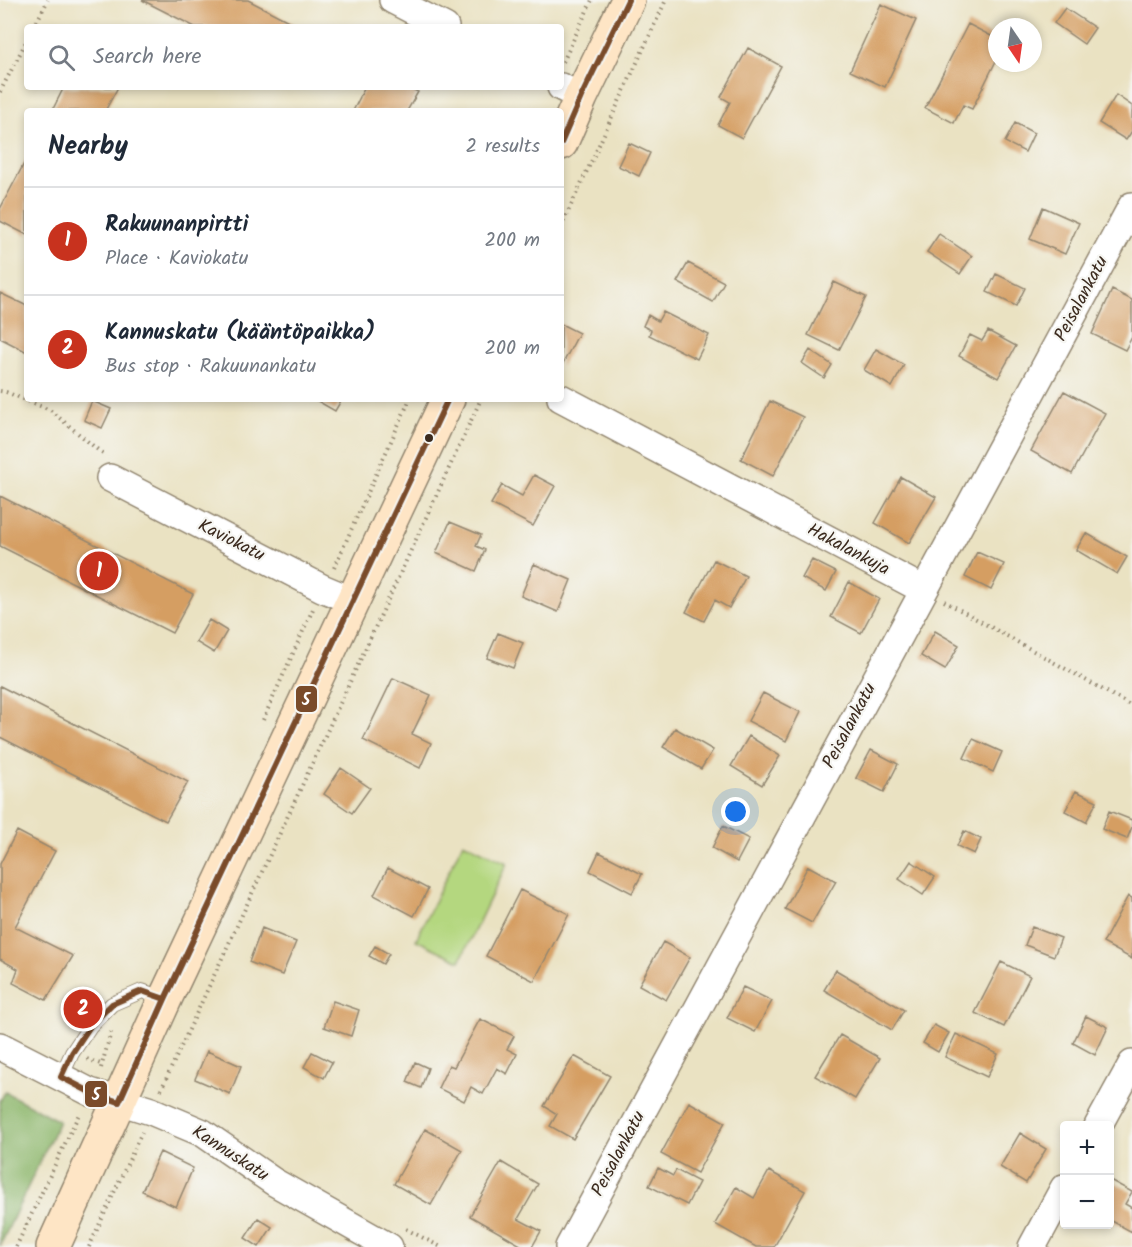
<!DOCTYPE html>
<html lang="en">
<head>
<meta charset="utf-8">
<style>
	body { margin:0; font-family:Kalam,sans-serif; background:#f2f2f3; color:#1f2937 }
	.controls { position:absolute; right:18px; bottom:18px; display:grid; overflow:hidden; border-radius:6px; box-shadow:0 3px 9px #0003 }
	.controls button { width:54px; height:54px; display:grid; place-items:center; padding:0; border:0; border-bottom:2px solid #e0e1e3; background:#fff; color:#1f2937; font:30px sans-serif }
	.compass { position:absolute; left:988px; top:18px; width:54px; height:54px; border-radius:50%; background:#fff; box-shadow:0 3px 9px #0003; rotate:167deg }
	.you { position:absolute; left:736px; top:812px; width:21px; height:21px; margin:-15px; border:4px solid #fff; border-radius:50%; background:#1a73e8; box-shadow:0 0 0 9px #1a73e833 }
	.badge { display:grid; place-items:center; width:39px; height:39px; border-radius:50%; background:#c8321e; color:#fff; font-size:20px; font-weight:700 }
	.pin { position:absolute; translate:-50% -50%; border:3px solid #fff; box-shadow:0 2px 6px #0006 }
	.list { margin:0; padding:0; list-style:none }
	h2 { display:flex; justify-content:space-between; align-items:center; height:78px; margin:0; padding:0 24px; font-size:26px }
	h2 small { font-size:20px; font-weight:400; color:#747a83 }
	.list li { display:grid; grid-template-columns:39px 1fr auto; gap:18px; align-items:center; box-sizing:border-box; height:108px; padding:0 24px; border-top:2px solid #e0e1e3 }
	.list b { display:block; font-size:22px; white-space:nowrap }
	.list p { margin:0; font-size:20px; white-space:nowrap; color:#747a83 }
	.list em { font-size:20px; font-style:normal; color:#747a83 }
	.icon { flex:none; width:33px; height:33px; fill:none; stroke:currentColor; stroke-width:2; stroke-linecap:round; stroke-linejoin:round }
	.map { position:relative; flex:none; width:1132px; height:1247px; overflow:hidden }
	.search { position:absolute; background:#fff; box-shadow:0 3px 9px #0003; left:24px; top:24px; width:540px; height:66px; display:flex; align-items:center; gap:15px; box-sizing:border-box; padding:0 21px; border-radius:6px; color:#747a83; font-size:22px }
	.panel { position:absolute; background:#fff; box-shadow:0 3px 9px #0003; left:24px; top:108px; width:540px; height:294px; border-radius:6px }
	.map>svg:first-child { display:block }
</style>
</head>
<body>
<div class="map">
<svg width="1132" height="1247" viewBox="0 0 1132 1247">
	<rect width="100%" height="100%" fill="#f6f6f2"/>
	<filter id="ink" filterUnits="userSpaceOnUse"><feTurbulence type="fractalNoise" baseFrequency=".0167" numOctaves="2"/><feDisplacementMap in="SourceGraphic" scale="12" xChannelSelector="R" yChannelSelector="G"/><feConvolveMatrix kernelMatrix="1 2 1 2 8 2 1 2 1" color-interpolation-filters="sRGB"/></filter>
	<filter id="wash" filterUnits="userSpaceOnUse"><feTurbulence type="fractalNoise" baseFrequency=".008" numOctaves="4" result="noise"/><feDisplacementMap in="SourceGraphic" scale="24" xChannelSelector="R" yChannelSelector="G"/><feGaussianBlur stdDeviation="1.35" result="paint"/><feColorMatrix in="noise" values="0 0 0 0 0 0 0 0 0 0 0 0 0 0 0 0 0 1.4 0 .05"/><feComposite in="paint" operator="in"/></filter>
	<g filter="url(#wash)">
		<rect width="100%" height="100%" fill="#eae2c2"/>
		<!-- green -->
		<path fill="#b4d77f" stroke="#78804e" stroke-width="1.5" d="M463,842L507,863L460,961L416,940Z"/>
		<!-- forest -->
		<path fill="#8fb86e" stroke="#657146" stroke-width="1.5" d="M5,1092L59,1121L0,1246V1101Z"/>
		<g id="blocks">
			<!-- building -->
			<path fill="#d59e62" d="M142,0H248L300,27H195Z
				M881,4L916,20L885,87L850,71Z
				M1065,8L1095,28L1084,44L1054,23Z
				M968,24L997,39V62L996,61L972,109L963,105L954,123L925,108Z
				M748,48L781,66L742,138L718,125L730,102L721,97Z
				M64,87H118L105,111H52Z
				M365,87H408L418,92L407,111H353Z
				M1116,95L1132,106V131L1126,140L1099,123Z
				M1015,123L1034,133L1025,152L1005,142Z
				M629,143L650,153L639,176L618,166Z
				M27,158V235L0,221V209Z
				M1043,207L1079,223L1065,254L1030,239Z
				M939,234L972,256L960,274L927,252Z
				M688,263L724,282L713,302L677,282Z
				M996,274L1025,288L1016,306L987,292Z
				M834,282L866,297L839,350L808,335Z
				M1112,290L1132,300V337L1125,350L1092,334Z
				M0,293L27,306V352L0,338Z
				M663,312L709,335L697,359L649,335L651,330L643,326L648,315L658,321Z
				M561,324L579,333L561,367Z
				M988,331L1016,346L998,378L959,356L970,335L982,341Z
				M876,349L904,365L892,387L864,370Z
				M810,350L832,365L824,378L802,363Z
				M1064,391L1105,413L1072,474L1031,451Z
				M314,399H342L335,411Z
				M92,401L111,409L102,428L84,420Z
				M770,401L803,417L773,476L741,459Z
				M534,475L555,486L533,526L491,504L502,485L522,496Z
				M901,477L936,497L909,543L875,523Z
				M0,496L193,594L172,633L0,546Z
				M450,522L481,535L476,546L485,550L476,571L436,553Z
				M1086,533L1127,557L1117,574L1076,550Z
				M977,552L1004,564L991,590L965,577Z
				M714,560L746,576L729,608L715,600L704,621L686,612Z
				M812,560L836,572L826,591L802,578Z
				M534,564L571,580L558,612L521,596Z
				M849,582L879,599L861,633L831,617Z
				M209,620L227,631L214,653L196,642Z
				M935,631L959,645L945,670L921,656Z
				M498,633L523,643L513,668L487,658Z
				M393,678L431,695L412,734L431,743L420,768L363,740Z
				M0,686L188,782L166,821L0,737Z
				M763,693L800,712L786,741L748,721Z
				M675,728L713,750L701,769L663,747Z
				M749,736L780,756L762,785L731,766Z
				M973,739L1002,752L993,772L964,758Z
				M871,750L898,764L884,792L856,778Z
				M341,768L370,788L352,813L324,794Z
				M1076,791L1097,801L1086,822L1065,811Z
				M1109,811L1132,820V827L1127,839L1102,829Z
				M723,826L749,839L737,862L712,848Z
				M17,831L55,851L15,927L73,956L46,1000L13,983L18,969L0,959V864Z
				M964,831L981,839L974,854L957,846Z
				M599,852L642,874L632,893L590,871Z
				M911,861L935,877L923,895L899,879Z
				M808,866L836,881L812,923L785,909Z
				M388,868L428,889L414,916L374,895Z
				M520,890L569,914L534,981L486,956Z
				M1128,896L1132,898V959L1103,943Z
				M1032,927L1061,938L1054,956L1025,945Z
				M262,928L296,942L282,975L249,962Z
				M663,942L690,957L666,1000L639,985Z
				M375,946L389,954L383,964L369,956Z
				M1001,962L1030,976L1004,1027L975,1013Z
				M836,970L904,1010L892,1030L824,990Z
				M743,987L772,1001L755,1032L727,1018Z
				M333,1001L359,1010L351,1036L324,1027Z
				M1086,1016L1108,1027L1095,1055L1073,1043Z
				M480,1019L514,1036L507,1049L517,1054L507,1074L497,1068L483,1094L471,1087L464,1101L438,1088L449,1065L454,1067Z
				M934,1025L949,1033L938,1052L923,1043Z
				M956,1034L998,1054L987,1077L945,1057Z
				M840,1035L880,1058L855,1099L815,1076Z
				M207,1051L241,1066L230,1094L195,1079Z
				M312,1052L332,1062L324,1078L304,1067Z
				M574,1056L610,1076L573,1139L550,1126L557,1114L544,1106Z
				M415,1062L428,1068L421,1088L407,1082Z
				M689,1102L725,1122L697,1173L661,1154Z
				M425,1129L462,1150L431,1205L394,1184Z
				M1020,1133L1046,1149L1026,1183L1000,1167Z
				M160,1152L193,1168L176,1207L142,1191Z
				M501,1162L538,1184L518,1219L541,1231L532,1247H524L470,1216Z
				M658,1168L673,1176L676,1170L699,1182L687,1205L649,1186Z
				M769,1171L805,1191L774,1247H756L715,1224L736,1187L754,1198Z
				M1110,1180L1132,1192L1125,1204L1132,1208V1232L1110,1220Z
				M258,1218L272,1227L259,1247L245,1238Z"/>
		</g>
	</g>
	<g filter="url(#ink)">
		<use href="#blocks" fill-opacity="0" stroke="#928670" stroke-width="1.5"/>
		<g fill="none" stroke-linecap="round" stroke-linejoin="round">
			<!-- lane casing -->
			<g stroke="#928670" stroke-width="16">
				<path id="lane" d="M61,1077L72,1053L90,1026L112,1004L142,991L165,999"/>
			</g>
			<!-- street casing -->
			<g stroke="#928670" stroke-width="30">
				<path id="street" d="M393,0L445,27
					M561,87L581,97
					M561,398L924,590
					M110,478L322,588L353,601
					M0,1046L90,1092L151,1111L203,1133L274,1182L389,1247
					M1098,1126L1132,1064
					M569,1247L1132,206
					M1032,1247L1064,1188"/>
			</g>
			<!-- secondary casing -->
			<g stroke="#928670" stroke-width="36">
				<path id="secondary" d="M561,143L581,97L628,0
					M53,1247L165,999L448,399"/>
			</g>
			<!-- path -->
			<path stroke="#928670" stroke-width="4" stroke-dasharray="1.5 4.5" stroke-linecap="butt" d="M34,27L48,0
				M563,62L592,0
				M0,92L27,40
				M561,227L666,0
				M0,391L6,392L50,410L98,450L105,454
				M334,568L410,399
				M944,601L1132,706
				M263,720L313,609
				M87,1059L103,1065
				M101,1068L111,1032
				M161,1090L481,399
				M406,1229L441,1247
				M16,1247L80,1112
				M89,1247L142,1132"/>
			<!-- lane -->
			<use href="#lane" stroke="#fff" stroke-width="14"/>
			<!-- street -->
			<use href="#street" stroke="#fff" stroke-width="27"/>
			<!-- secondary -->
			<use href="#secondary" stroke="#fee5c5" stroke-width="33"/>
			<!-- bus-1 casing -->
			<g stroke="#f6f6f2" stroke-width="10">
				<path id="bus-1" d="M561,143L581,97L628,0
					M142,991L165,999L119,1102L90,1092L61,1077L72,1053L90,1026L112,1004Z
					M165,999L448,399"/>
			</g>
			<!-- bus-1 -->
			<use href="#bus-1" stroke="#7a4b2a" stroke-width="6"/>
		</g>
	</g>
	<!-- markers -->
	<circle fill="#3b2a1e" stroke="#f6f6f2" stroke-width="2" cx="429" cy="438" r="5"/>
	<g text-anchor="middle" dominant-baseline="central" stroke-width="4.5" stroke-linejoin="round" paint-order="stroke">
		<!-- street labels -->
		<g font-size="18" fill="#3b2a1e" stroke="#f6f6f2">
			<text transform="translate(1082 299) rotate(-62)">Peisalankatu</text>
			<text transform="translate(231 541) rotate(27)">Kaviokatu</text>
			<text transform="translate(848 550) rotate(28)">Hakalankuja</text>
			<text transform="translate(850 726) rotate(-62)">Peisalankatu</text>
			<text transform="translate(230 1154) rotate(33)">Kannuskatu</text>
			<text transform="translate(619 1154) rotate(-62)">Peisalankatu</text>
		</g>
	</g>
	<g stroke="#f6f6f2" stroke-width="2">
		<rect x="295" y="685" width="23" height="28" rx="6" fill="#7a4b2a"/>
		<rect x="84" y="1080" width="24" height="28" rx="6" fill="#7a4b2a"/>
	</g>
	<g font-size="16" text-anchor="middle" font-weight="bold" fill="#fff">
		<text x="306" y="705">5</text>
		<text x="96" y="1100">5</text>
	</g>
</svg>
<div class="controls">
<button>+</button>
<button>−</button>
</div>
<svg class="compass" viewBox="-18 -18 36 36"><path d="M0-13l5 13h-10z" fill="#e53935"/><path d="M0 13l5-13h-10z" fill="#747a83"/></svg>
<div class="you"></div>
<div class="pin badge" style="left:99px;top:571px">1</div>
<div class="pin badge" style="left:83px;top:1009px">2</div>
<div class="search"><svg class="icon" aria-label="search" viewBox="0 0 24 24"><circle cx="10" cy="10" r="6"/><path d="M15 15l6 6"/></svg>Search here</div>
<section class="panel">
<h2>Nearby<small>2 results</small></h2>
<ul class="list">
<li><span class="badge">1</span><div><b>Rakuunanpirtti</b><p>Place · Kaviokatu</p></div><em>200 m</em></li>
<li><span class="badge">2</span><div><b>Kannuskatu (kääntöpaikka)</b><p>Bus stop · Rakuunankatu</p></div><em>200 m</em></li>
</ul>
</section>
</div>
</body>
</html>
